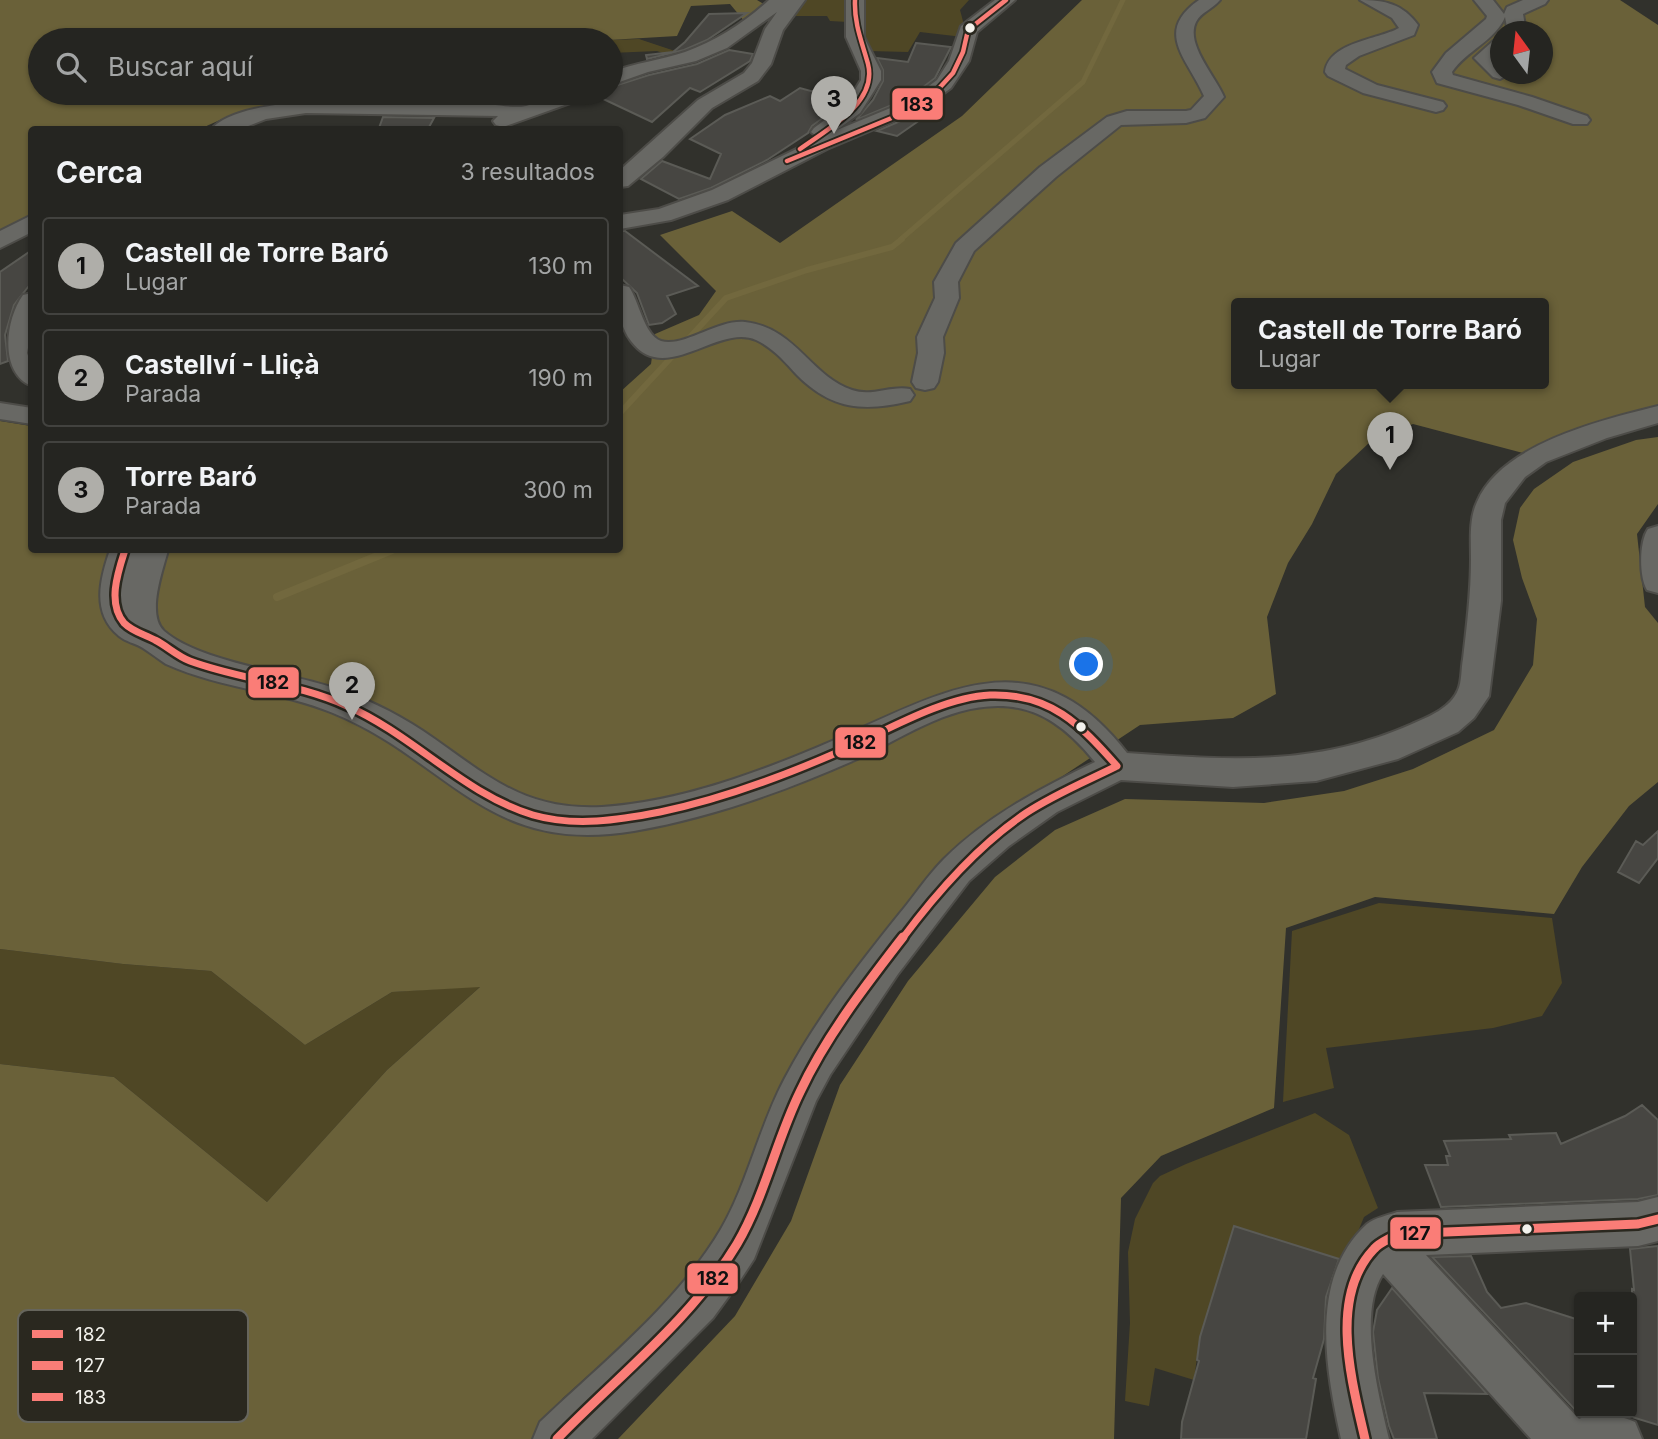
<!DOCTYPE html>
<html lang="es">
<head>
<meta charset="utf-8">
<style>
	body { margin:0; font-family:Inter,sans-serif; background:#2d2d2a; color:#f1f3f6 }
	.controls { position:absolute; right:21px; bottom:21px; display:grid; overflow:hidden; border-radius:7px; box-shadow:0 2px 5px #0004 }
	.controls button { width:63px; height:63px; display:grid; place-items:center; padding:0; border:0; border-bottom:2px solid #42423f; background:#252521; color:#f1f3f6; font:35px sans-serif }
	.compass { position:absolute; left:1490px; top:21px; width:63px; height:63px; border-radius:50%; background:#252521; box-shadow:0 2px 5px #0004; rotate:345deg }
	.you { position:absolute; left:1087px; top:665px; width:24px; height:24px; margin:-18px; border:5px solid #fff; border-radius:50%; background:#1a73e8; box-shadow:0 0 0 10px #1a73e833 }
	.badge { display:grid; place-items:center; width:46px; height:46px; border-radius:50%; background:#afaea9; color:#111; font-size:23px; font-weight:700 }
	.pin { position:absolute; translate:-50% -58px; filter:drop-shadow(0 2px 4px #0008) }
	.pin::after { content:''; position:absolute; top:37px; width:24px; height:21px; background:inherit; clip-path:polygon(0 0,100% 0,50% 100%) }
	.popup { position:absolute; left:1231px; top:298px; width:318px; height:91px; box-sizing:border-box; display:grid; place-content:center; border-radius:7px; background:#252521; filter:drop-shadow(0 2px 5px #0005); font-size:23px; white-space:nowrap; color:#a3a5a5 }
	.popup b { font-size:26px; color:#f1f3f6 }
	.popup::after { content:''; position:absolute; left:50%; top:100%; margin-left:-14px; border:14px solid transparent; border-top-color:#252521 }
	.list { margin:0; padding:0; list-style:none }
	h2 { display:flex; justify-content:space-between; align-items:center; height:91px; margin:0; padding:0 28px; font-size:30px }
	h2 small { font-size:23px; font-weight:400; color:#a3a5a5 }
	.list li { display:grid; grid-template-columns:46px 1fr auto; gap:21px; align-items:center; box-sizing:border-box; height:98px; margin:0 14px 14px; padding:0 14px; border:2px solid #42423f; border-radius:7px }
	.list b { display:block; font-size:26px; white-space:nowrap }
	.list p { margin:0; font-size:23px; white-space:nowrap; color:#a3a5a5 }
	.list em { font-size:23px; font-style:normal; color:#a3a5a5 }
	.icon { flex:none; width:38px; height:38px; fill:none; stroke:currentColor; stroke-width:2; stroke-linecap:round; stroke-linejoin:round }
	.map { position:relative; flex:none; width:1658px; height:1439px; overflow:hidden }
	.search { position:absolute; background:#252521; box-shadow:0 2px 5px #0004; left:28px; top:28px; width:595px; height:77px; display:flex; align-items:center; gap:18px; box-sizing:border-box; padding:0 24px; border-radius:38px; color:#a3a5a5; font-size:26px }
	.panel { position:absolute; background:#252521; box-shadow:0 2px 5px #0004; left:28px; top:126px; width:595px; height:427px; border-radius:7px }
	.map>svg:first-child { display:block }
</style>
</head>
<body>
<div class="map">
<svg width="1658" height="1439" viewBox="0 0 1658 1439">
	<rect width="100%" height="100%" fill="#31312c"/>
	<!-- green -->
	<path fill="#4f4725" d="M806,0H850L848,22L830,21L827,16H794Z
		M864,0H969L960,10L964,25L963,37L920,32L908,52L869,51L861,29Z
		M639,39L678,52L671,56L657,51L611,53L609,40Z
		M1379,903L1552,918L1562,983L1542,1016L1493,1028L1326,1048L1334,1088L1283,1102L1292,931Z
		M0,949L123,964L211,971L305,1045L392,992L481,986L387,1070L267,1202L114,1077L0,1064Z
		M1315,1113L1349,1135L1378,1208L1364,1217L1346,1261L1234,1226L1199,1342L1194,1380L1155,1368L1149,1406L1125,1401L1130,1323L1128,1252L1135,1219L1153,1183L1160,1176L1186,1164Z"/>
	<!-- forest -->
	<path fill="#6a6139" fill-rule="evenodd" d="M0,0H757L767,6L745,22L730,4L691,6L677,36L609,40H40V93H370L369,102C311,102 253,101 201,129L32,130L31,215L0,235Z
		M1082,0H1620L1658,25V406L1523,453L1413,424L1370,442L1336,474L1312,524L1288,563L1267,617L1276,694L1233,718L1140,725L1001,817L941,862L782,1081L729,1218L696,1278L563,1398L533,1439H0V1064L114,1077L267,1202L387,1070L480,987L392,992L305,1045L211,971L123,964L0,949V421L31,426L32,550H620V392L651,364L655,334L699,315L716,291L660,235L732,211L780,243L962,116ZM1500,32H1542V74H1500ZM1236,304H1544V384H1236Z
		M1658,437V504L1637,534L1645,607L1658,623V782L1629,806L1582,867L1554,914L1375,897L1286,928L1274,1108L1161,1156L1121,1198L1114,1439H618L735,1316L791,1221L840,1085L908,981L995,877L1055,830L1125,799L1264,803L1344,791L1413,769L1494,730L1533,665L1537,619L1522,578L1513,540L1520,508L1534,489L1573,462L1636,440Z"/>
	<g fill="none" stroke-linecap="round" stroke-linejoin="round">
		<!-- stream-far2 -->
		<path stroke="#72683e" stroke-width="5" d="M900,240L1083,82L1123,0"/>
		<!-- stream-far1 -->
		<path stroke="#72683e" stroke-width="6" d="M620,413L726,298L807,270L892,247L902,239"/>
		<!-- stream -->
		<path stroke="#72683e" stroke-width="8" d="M277,597L392,550"/>
	</g>
	<!-- building -->
	<path fill="#474642" stroke="#5b5b56" stroke-width="2" d="M747,13L707,40L684,50L647,59L646,55L673,52L685,42L709,14Z
		M916,43L951,47L935,78L909,98L856,120L873,100L883,81V70L877,58L908,62Z
		M729,50L753,54L750,61L700,92L690,88L652,122L597,96L611,93V87L649,75L697,64Z
		M827,87L849,94L843,103L812,126L808,133L767,160L711,188L679,199L641,179L662,161L710,179L721,154L690,139L725,115L770,96L780,101L800,88L818,93Z
		M926,110L930,113L897,136L877,131Z
		M383,117L434,118L428,129L379,128Z
		M620,231H625L698,286L667,296L676,314L662,323L649,325L637,293L620,277Z
		M32,250V282L14,305L5,335L8,361L0,364V272Z
		M1658,831V858L1639,883L1618,872L1636,841L1643,845Z
		M1642,1105L1658,1120V1195L1638,1199L1441,1207L1425,1165H1448L1446,1156H1450L1444,1141L1511,1139L1509,1135L1556,1133L1561,1144L1625,1116Z
		M1234,1226L1339,1259L1326,1297L1324,1339L1313,1378L1316,1379L1306,1439H1181L1182,1422L1199,1361L1197,1360L1200,1337Z
		M1658,1246V1425L1632,1417V1289L1634,1290L1630,1249Z
		M1471,1256L1487,1292L1501,1308L1526,1303L1579,1320V1414L1432,1257Z
		M1392,1288L1487,1394L1424,1393L1437,1439H1394L1389,1426L1378,1378L1373,1332L1377,1310Z"/>
	<g fill="none" stroke-linecap="round" stroke-linejoin="round">
		<!-- minor casing -->
		<g stroke="#4d4c48" stroke-width="4">
			<path id="minor" d="M769,0H805L783,30L771,64L758,81L712,108L663,157L628,186L620,187V170L698,100L744,73L752,63L765,29L777,12L727,48L696,61L648,72L611,85V72C635,63 661,60 685,52C716,41 745,22 769,0Z
				M846,0H864V37L881,71V80L860,113L837,130L910,100L937,80L949,61L961,26L995,0H1015L977,32L969,61L951,88L924,108L827,149L728,200L671,220L620,229V215L659,209L712,190L819,138L811,132L814,128L845,105L861,80V71L846,37Z
				M1199,0H1220C1213,9 1201,12 1196,22C1185,44 1216,77 1224,97L1205,118L1186,123L1121,125L1056,177L974,251L958,282L959,298L943,337L944,353L938,382L934,388L925,390L916,388L912,382L918,353L917,337L935,298L934,282L956,243L1040,167L1107,117L1127,111H1186L1191,110L1204,96C1188,59 1153,32 1199,0Z
				M1360,0C1385,0 1403,4 1418,25L1414,35L1359,56L1346,65L1345,69L1377,85L1443,102L1446,106L1443,110L1436,112L1363,93L1328,76L1325,72C1329,42 1377,40 1399,28L1392,18Z
				M1474,0H1493L1504,14L1507,7L1523,0H1548L1545,4L1523,14L1526,32H1508L1505,17C1496,40 1466,51 1452,72L1453,75L1532,97L1587,116L1590,120L1587,124H1573L1518,105L1437,83L1432,72L1446,53L1486,19L1487,16Z
				M1500,39V54L1496,58L1500,63V74H1509L1500,79L1493,77L1474,58L1493,41Z
				M562,93H590L587,97L503,127L496,125L493,121L498,116L306,113L266,119L238,130H211C242,89 422,101 473,102C489,103 511,109 526,106C538,103 550,97 562,93Z
				M32,215V232L0,248V231Z
				M620,285L629,287C639,301 644,335 661,341C683,348 718,319 745,322C796,328 809,375 852,390C872,397 891,385 910,389L914,395L910,401C864,412 832,410 797,375C785,362 772,347 756,340C718,323 665,387 631,341C618,324 618,304 620,285Z
				M32,293V327L27,353L32,366V386C0,374 4,322 23,295Z
				M0,403L32,408V424L0,419Z
				M1658,406V423L1607,438L1546,462L1525,477L1505,503L1501,520V601L1489,696L1474,718L1458,732L1398,759L1316,781L1233,787L1121,780L1057,812L1009,846L969,881L898,974L830,1075L816,1101L754,1259L737,1285L713,1318L592,1439H533L540,1422C603,1362 676,1305 721,1229C747,1185 760,1124 785,1078C816,1019 859,964 900,913C915,895 928,875 944,859C987,816 1041,788 1095,762C1069,730 1040,706 998,706C946,706 901,739 855,760C785,791 710,818 634,831C486,856 450,761 333,713C279,691 219,688 166,664C158,659 151,653 143,648C135,643 126,642 119,636C91,613 100,579 110,550H168C163,570 146,614 164,631C198,661 285,672 331,687C363,697 394,712 423,731C485,773 521,811 602,807C680,802 760,772 832,741C943,693 1033,632 1127,753C1230,760 1315,767 1412,724C1428,717 1451,708 1458,690C1462,681 1461,669 1463,659C1467,625 1471,593 1471,559C1471,540 1469,519 1477,502C1501,444 1602,420 1658,406Z
				M1658,526V593L1647,590C1639,577 1639,542 1648,529Z
				M1658,1197V1241L1638,1246L1426,1255L1579,1419C1598,1411 1616,1414 1635,1422L1642,1439H1531L1383,1274C1357,1313 1379,1396 1389,1439H1341C1326,1370 1308,1278 1367,1224C1374,1218 1389,1215 1397,1212L1638,1202Z"/>
		</g>
		<!-- minor -->
		<use href="#minor" fill="#686864" fill-rule="evenodd"/>
		<!-- bus-1-far1 casing -->
		<g stroke="#2a281f" stroke-width="12">
			<path id="bus-1-far1" d="M125,550C118,572 107,603 124,623C133,632 144,634 155,640C167,646 177,656 190,661C241,680 297,683 347,706C413,735 464,794 533,815C575,827 619,820 660,812C723,799 784,776 843,750C886,731 943,697 990,695C1050,693 1080,724 1117,766
				M902,939C937,892 977,846 1026,813C1055,794 1087,781 1117,766"/>
		</g>
		<!-- bus-1 casing -->
		<g stroke="#2a281f" stroke-width="14">
			<path id="bus-1" d="M557,1439C618,1376 691,1320 737,1244C765,1196 776,1141 800,1092C826,1036 866,985 903,937"/>
		</g>
		<!-- bus-2 casing -->
		<g stroke="#2a281f" stroke-width="14">
			<path id="bus-2" d="M1365,1439C1352,1382 1328,1297 1374,1249C1380,1242 1390,1239 1397,1234L1638,1224L1658,1219"/>
		</g>
		<!-- bus-3 casing -->
		<g stroke="#2a281f" stroke-width="8">
			<path id="bus-3" d="M800,149C826,130 878,103 868,64C862,42 854,24 855,0
				M787,161L894,117L932,96L953,73L963,52L968,30L1006,0"/>
		</g>
		<!-- bus-1-far1 -->
		<use href="#bus-1-far1" stroke="#fa7d77" stroke-width="7"/>
		<!-- bus-1 -->
		<use href="#bus-1" stroke="#fa7d77" stroke-width="9"/>
		<!-- bus-2 -->
		<use href="#bus-2" stroke="#fa7d77" stroke-width="9"/>
		<!-- bus-3 -->
		<use href="#bus-3" stroke="#fa7d77" stroke-width="4.5"/>
	</g>
	<!-- markers -->
	<g fill="#f3f2ec" stroke="#2a281f" stroke-width="2.5">
		<circle cx="970" cy="28" r="6"/>
		<circle cx="1081" cy="727" r="6"/>
		<circle cx="1527" cy="1229" r="6"/>
	</g>
	<!-- legend -->
	<rect x="18" y="1310" width="230" height="112" rx="10" fill="#2a281f" stroke="#66655c" stroke-width="2"/>
	<rect x="32" y="1330" width="31" height="8" fill="#fa7d77"/>
	<rect x="32" y="1361" width="31" height="9" fill="#fa7d77"/>
	<rect x="32" y="1393" width="31" height="8" fill="#fa7d77"/>
	<g font-size="19" fill="#f3f2ec">
		<text x="75" y="1341">182</text>
		<text x="75" y="1372">127</text>
		<text x="75" y="1404">183</text>
	</g>
	<g stroke="#2a281f" stroke-width="2.5">
		<rect x="891" y="87" width="53" height="34" rx="7" fill="#fa7d77"/>
		<rect x="247" y="666" width="53" height="33" rx="7" fill="#fa7d77"/>
		<rect x="834" y="726" width="53" height="33" rx="7" fill="#fa7d77"/>
		<rect x="1389" y="1216" width="53" height="34" rx="7" fill="#fa7d77"/>
		<rect x="686" y="1262" width="53" height="33" rx="7" fill="#fa7d77"/>
	</g>
	<g font-size="19" text-anchor="middle" font-weight="bold" fill="#111">
		<text x="917" y="111">183</text>
		<text x="273" y="689">182</text>
		<text x="860" y="749">182</text>
		<text x="1415" y="1240">127</text>
		<text x="713" y="1285">182</text>
	</g>
</svg>
<div class="controls">
<button>+</button>
<button>−</button>
</div>
<svg class="compass" viewBox="-18 -18 36 36"><path d="M0-13l5 13h-10z" fill="#e53935"/><path d="M0 13l5-13h-10z" fill="#a3a5a5"/></svg>
<div class="you"></div>
<div class="pin badge" style="left:1390px;top:470px">1</div>
<div class="popup"><b>Castell de Torre Baró</b>Lugar</div>
<div class="pin badge" style="left:352px;top:720px">2</div>
<div class="pin badge" style="left:834px;top:134px">3</div>
<div class="search"><svg class="icon" aria-label="search" viewBox="0 0 24 24"><circle cx="10" cy="10" r="6"/><path d="M15 15l6 6"/></svg>Buscar aquí</div>
<section class="panel">
<h2>Cerca<small>3 resultados</small></h2>
<ul class="list">
<li><span class="badge">1</span><div><b>Castell de Torre Baró</b><p>Lugar</p></div><em>130 m</em></li>
<li><span class="badge">2</span><div><b>Castellví - Lliçà</b><p>Parada</p></div><em>190 m</em></li>
<li><span class="badge">3</span><div><b>Torre Baró</b><p>Parada</p></div><em>300 m</em></li>
</ul>
</section>
</div>
</body>
</html>
